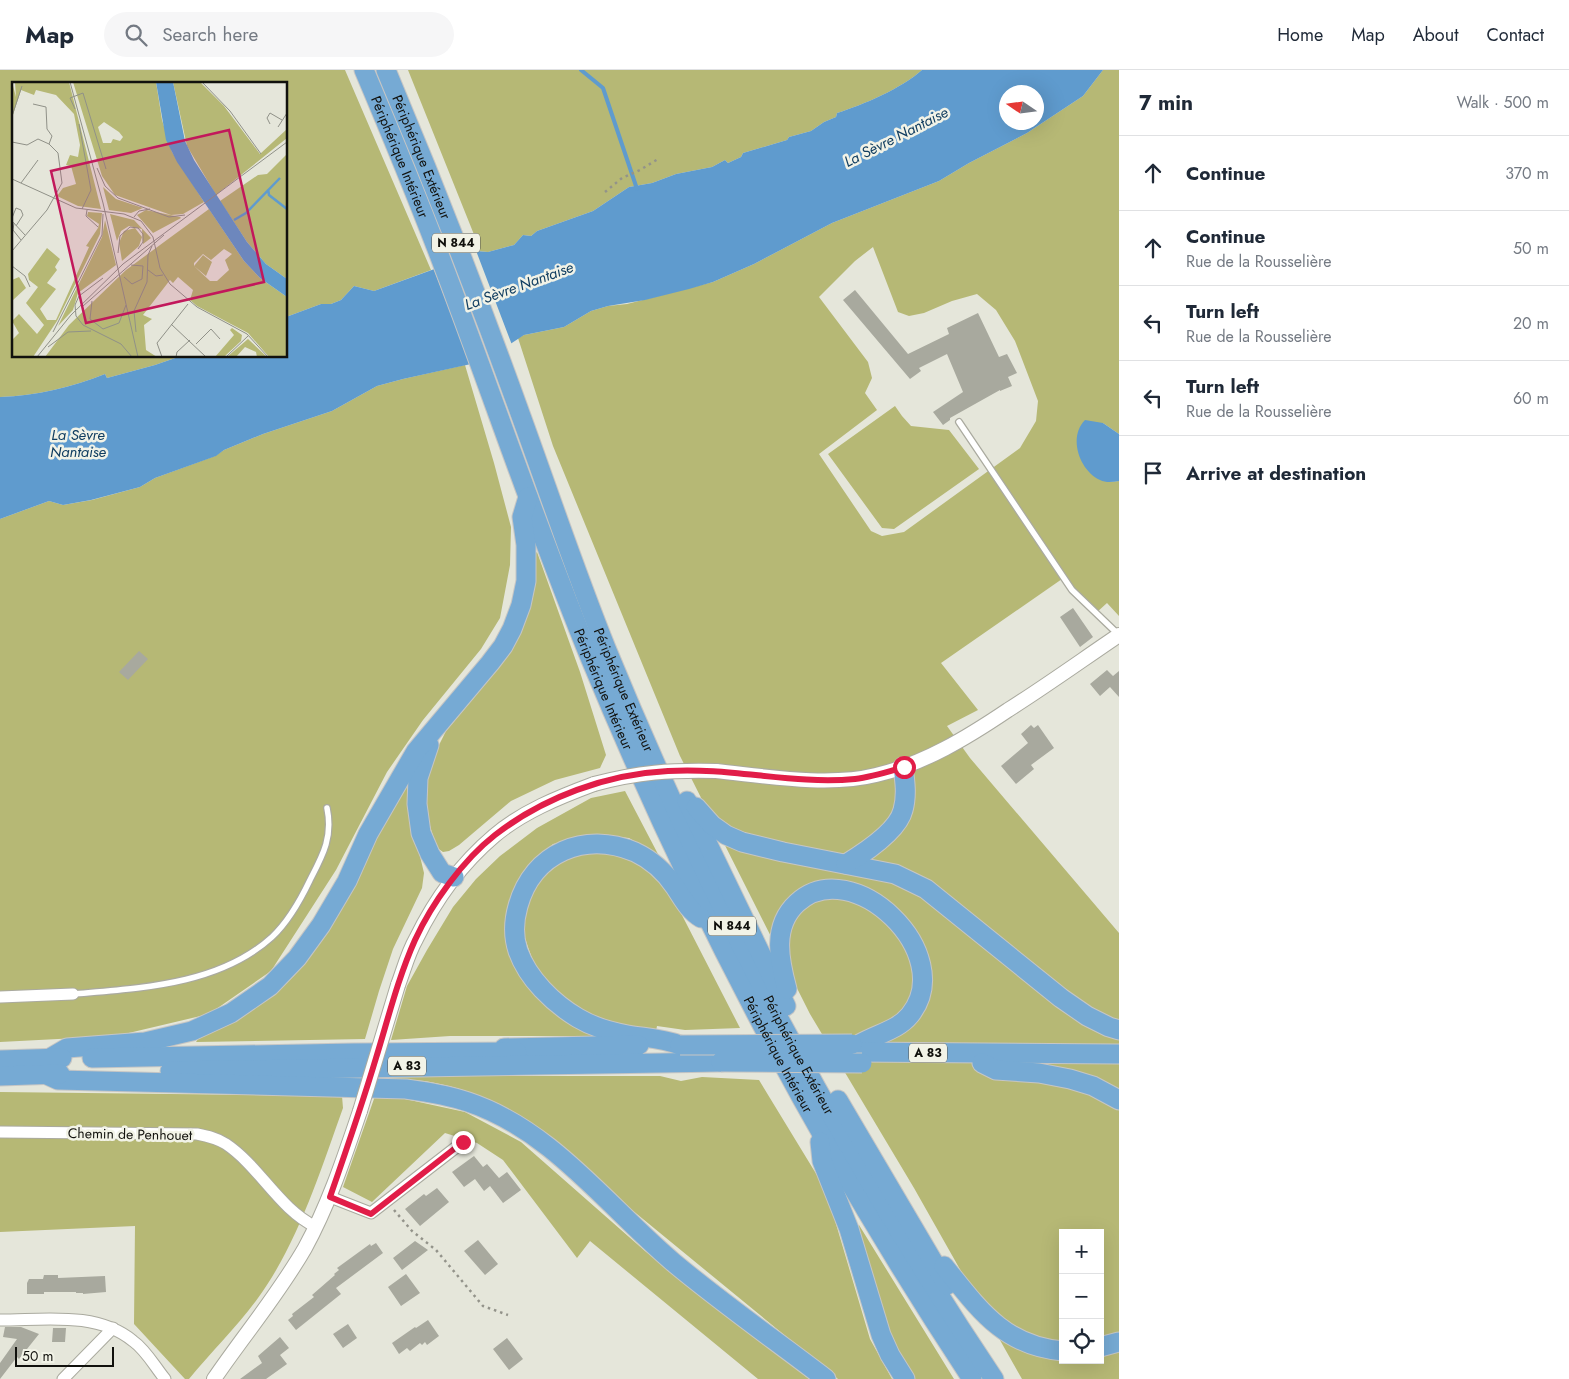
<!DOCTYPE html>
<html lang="en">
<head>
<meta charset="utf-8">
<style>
	body { margin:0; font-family:Jost,sans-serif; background:#f6f6f7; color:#1f2937 }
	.controls { position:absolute; right:15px; bottom:15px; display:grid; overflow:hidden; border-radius:0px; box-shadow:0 5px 20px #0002 }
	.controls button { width:45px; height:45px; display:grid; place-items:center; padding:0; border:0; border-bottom:1px solid #e0e1e3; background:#fff; color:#1f2937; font:25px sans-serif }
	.compass { position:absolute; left:999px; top:15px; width:45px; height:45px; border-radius:50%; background:#fff; box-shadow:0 5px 20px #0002; rotate:283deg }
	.scale { position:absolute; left:15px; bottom:12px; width:99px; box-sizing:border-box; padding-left:5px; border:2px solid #11110d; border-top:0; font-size:14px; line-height:18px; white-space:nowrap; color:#11110d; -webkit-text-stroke:4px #f2f3e7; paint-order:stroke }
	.stop { position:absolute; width:15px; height:15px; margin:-11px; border:4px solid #e11d48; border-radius:50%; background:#fff }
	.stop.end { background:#e11d48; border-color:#fff; box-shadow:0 1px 5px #0008 }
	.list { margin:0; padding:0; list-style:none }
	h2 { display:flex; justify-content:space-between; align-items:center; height:65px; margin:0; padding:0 20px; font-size:21px }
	h2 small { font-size:16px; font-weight:400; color:#747a83 }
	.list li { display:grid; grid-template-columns:32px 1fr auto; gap:15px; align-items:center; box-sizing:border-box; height:75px; padding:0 20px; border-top:1px solid #e0e1e3 }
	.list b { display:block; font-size:19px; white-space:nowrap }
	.list p { margin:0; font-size:16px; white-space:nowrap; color:#747a83 }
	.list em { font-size:16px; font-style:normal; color:#747a83 }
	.icon { flex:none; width:28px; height:28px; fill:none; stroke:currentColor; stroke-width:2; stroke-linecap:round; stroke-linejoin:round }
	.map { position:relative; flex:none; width:1119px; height:1309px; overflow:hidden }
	header { display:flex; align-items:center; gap:30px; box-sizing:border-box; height:70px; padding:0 25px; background:#fff; border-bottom:1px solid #e0e1e3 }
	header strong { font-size:24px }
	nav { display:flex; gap:28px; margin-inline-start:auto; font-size:18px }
	.search { width:350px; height:45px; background:#f6f6f7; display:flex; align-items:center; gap:12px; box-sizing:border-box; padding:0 18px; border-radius:28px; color:#747a83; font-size:19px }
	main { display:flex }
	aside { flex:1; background:#fff }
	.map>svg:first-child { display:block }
</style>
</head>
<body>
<header>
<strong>Map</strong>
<div class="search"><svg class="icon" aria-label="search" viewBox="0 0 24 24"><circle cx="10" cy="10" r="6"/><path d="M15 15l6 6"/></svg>Search here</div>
<nav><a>Home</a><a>Map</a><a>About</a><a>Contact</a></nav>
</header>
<main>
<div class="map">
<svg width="1119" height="1309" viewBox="0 0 1119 1309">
	<rect width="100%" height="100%" fill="#e5e6da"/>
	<!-- green -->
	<path fill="#b6b875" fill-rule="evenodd" d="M0,0H345L431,200L374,221L354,216L341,230L331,234H321L286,247V14H14V286H181L155,295L107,308L105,304C72,317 36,326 0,327Z
		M408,0H922C902,18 863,35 837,43L836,47L824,52L811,61L789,67L787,70L743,83L741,87L728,93L725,90L712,97L676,104L652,113L629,117L593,141L537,161L531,166L523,165L514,175L488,182L477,181V172Z
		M1103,0H1119V364L1103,353L1110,412L1119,411V546L1107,533L1096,543L1062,509L941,593L978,640L947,656L970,688L1119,863V1309H1022L914,1118L810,944L680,686L553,376L518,268L524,265L564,257L591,241L608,236L627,234L713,212L754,194L832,153L939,111L969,93L1027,63L1083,26ZM873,177L898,242L909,246L924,243L952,231L977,224L996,240L1015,271L1038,331L1036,351L1020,378L904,462L882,466L871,461L819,384L877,340L865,323L872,308L868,292L819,227L855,191ZM1063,1163H1100V1290H1063Z
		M465,295L494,393L511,457L510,495L500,548L481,579L423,650L387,702L336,800L271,901L209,944L116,966L0,972V449L49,431L63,435L92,430L140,417L155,408L215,386L224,380L263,364L332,341L377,316L403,309Z
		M895,336L902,346L911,356L949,360L979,399L894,459L882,458L828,384Z
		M537,482L580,602L606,685L600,698L555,710L511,731L459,775L449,781L443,782L436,777L427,745L425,714L429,695L446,661L476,625L513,572L532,486Z
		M408,709L407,726L413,757L424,803L422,818L393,879L379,921L365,969L196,972L198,969C235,951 271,932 298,901C324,873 342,834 359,800C375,769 391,739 408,709Z
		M625,721L659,786L629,768L600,765L553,774L530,797L514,826L532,918L593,966H450L391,970L407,916L427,880L453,837L476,809L500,786L537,758L591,728Z
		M606,781C635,791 645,794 667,816L740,958L685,960L657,956L656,961C631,956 604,954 582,942C570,936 542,908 536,896C532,890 523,863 522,856C521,841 539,804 551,795C564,784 589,782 606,781Z
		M384,1006H660L681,1011L702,1007L759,1010L826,1120L870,1269L892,1309H838L621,1131C564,1075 511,1026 430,1012C415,1009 399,1010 384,1009Z
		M0,1022L342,1026L343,1038C320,1102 298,1173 258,1228C237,1257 211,1282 189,1309H185L134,1254L135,1156L0,1162Z
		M375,1026L405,1029L465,1042L521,1072L645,1181L809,1309H758L590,1171L577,1188L503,1090L477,1073L445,1063L372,1132L343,1117Z
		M859,1155L954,1309H914L902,1292L888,1266L855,1159Z"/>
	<!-- water -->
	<path fill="#5f9bce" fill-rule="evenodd" d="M922,0H1103L1083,26L1027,63L969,93L939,111L832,153L754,194L713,212L689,219L645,230L608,236L591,241L564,257L524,265L492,286L471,294L403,309L377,316L332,341L263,364L224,380L216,386L155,408L140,417L91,430L63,435L49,431L0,449V327C36,326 72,317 105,304L107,308L155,295L181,286H286V247L321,234H331L341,230L354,216L374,221L451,193L464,180L488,182L514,175L523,165L531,166L537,161L593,141L629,117L652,113L676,104L712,97L725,90L728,93L741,87L743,83L787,70L789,67L811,61L824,52L836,47L837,43C863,35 902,18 922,0ZM1006,22H1036V52H1006Z
		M1085,350L1103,353L1119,364V411C1113,412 1106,413 1100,410C1079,400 1068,367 1085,350Z"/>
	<!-- pier -->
	<path fill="#e5e6da" d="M463,177L475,178L512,275L489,290L471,296L433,197L450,191Z"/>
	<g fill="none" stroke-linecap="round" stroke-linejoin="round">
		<!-- stream -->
		<path stroke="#5f9bce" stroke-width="4" d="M581,0L603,18L637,119"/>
	</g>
	<!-- building -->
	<path fill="#a8a99e" d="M855,220L908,284L949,264L947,258L978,243L999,287L1007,284L1017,303L1008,307L1012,316L1000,321V320L950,348V350L943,355L933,342L963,322L947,284L919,298L921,301L910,309L843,230Z
		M1073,538L1093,567L1080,577L1060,547Z
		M139,581L148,589L128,610L119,602Z
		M1107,600L1113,606L1119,601V627L1110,617L1100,626L1090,614Z
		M1031,655L1034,658L1038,655L1054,678L1031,695L1034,699L1016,714L1001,696L1028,673L1021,664Z
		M474,1086L483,1097L487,1094L499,1108L507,1102L521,1120L503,1133L490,1116L484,1121L475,1109L464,1117L452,1102Z
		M437,1118L449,1132L420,1156L405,1139L424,1124L426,1126Z
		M478,1170L498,1194L485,1205L464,1181Z
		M415,1171L428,1180L402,1200L393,1188Z
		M376,1173L383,1183L336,1218L341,1224L296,1260L288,1250L293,1246L292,1244L314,1227L312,1225L335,1205L334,1204L339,1200L337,1198L370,1174L371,1176Z
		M406,1204L420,1223L401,1236L388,1217Z
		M44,1205H58V1208L105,1206L106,1222L83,1224V1223H76V1222H44V1224H27V1213L29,1209H43Z
		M428,1250L439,1266L427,1275L425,1272L422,1275L420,1273L410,1281L407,1278L399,1284L392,1273L415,1257L416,1258Z
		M348,1254L357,1268L343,1278L333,1264Z
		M5,1257H21L39,1264L19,1289L17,1287L0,1309V1293L17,1269L3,1267Z
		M53,1258H66L65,1272H52Z
		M280,1267L289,1278L280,1285L287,1294L266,1309H240L262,1293L258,1286Z
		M507,1268L523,1289L509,1300L493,1279Z"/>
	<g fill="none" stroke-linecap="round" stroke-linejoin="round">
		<!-- service casing -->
		<g stroke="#aaaa9f" stroke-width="8">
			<path id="service" d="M959,352L1072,520L1119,565
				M73,924C141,918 219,915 272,867C289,851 300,831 310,810C323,785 333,767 327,738"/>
		</g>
		<!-- minor casing -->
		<g stroke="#aaaa9f" stroke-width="13">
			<path id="minor" d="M0,927L73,924
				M0,1062L197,1064C207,1066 217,1068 226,1074C260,1097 279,1139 316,1157
				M330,1127L371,1143L463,1072
				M0,1250C44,1250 97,1241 133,1271C146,1280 155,1297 165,1309
				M63,1309L113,1258"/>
		</g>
		<!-- tertiary casing -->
		<g stroke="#aaaa9f" stroke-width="16">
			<path id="tertiary" d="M716,701C765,706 828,717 876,705C924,694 968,667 1008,640C1046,616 1082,590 1119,565
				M398,915C404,899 408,883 416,869C435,830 461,794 494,766C522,742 559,727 594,714
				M214,1309C244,1265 278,1225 305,1178C329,1134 344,1088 360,1041"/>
		</g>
		<!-- trunk casing -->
		<g stroke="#c6c6c5" stroke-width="21">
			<g id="trunk">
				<path id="s1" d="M364,0C398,80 431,161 461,243C504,359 544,476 591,590C695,842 822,1082 972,1309"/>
				<path id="s2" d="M386,0C434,114 479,229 521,346C549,423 575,501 606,578C711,834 840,1080 994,1309"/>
				<path d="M429,675L418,708L417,734L421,763L430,784L442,803L454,807"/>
				<path d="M687,731L786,936"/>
				<path d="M696,737L712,755L726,765L742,772L783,782L895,804L926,819L1061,928L1087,946L1109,957L1119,960"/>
				<path d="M846,794C864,783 898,761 903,740C907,726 905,711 903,697"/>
				<path d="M787,919C779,890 772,856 797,833C852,782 959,884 910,945C897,961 876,964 858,975"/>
				<path d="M680,975C662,968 646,968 628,965C611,962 593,957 578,948C553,933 528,909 518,881C513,866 514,850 518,836C533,782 585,761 635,782C652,790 665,802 675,817C683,829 689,841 701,848"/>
				<path d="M504,978L639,975"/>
				<path d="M856,982L1119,984"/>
				<path d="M50,988L67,978L145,972L192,961L231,943L270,916L297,888L321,855L347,811L368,764L416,681L490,593L503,576L512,559L521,535L526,511V475L522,447L528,427"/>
				<path d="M92,988L353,983L517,982"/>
				<path d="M0,990L62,988"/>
				<path d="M982,993L996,1000L1039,1003L1070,1009L1093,1016L1119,1030"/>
				<path d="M170,1001L721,992"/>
				<path d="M47,1005L58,1010L406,1019C427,1022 448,1025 468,1032C552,1060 608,1137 673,1192C722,1233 775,1270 826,1309"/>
				<path d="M0,1006L60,1004"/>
				<path d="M838,1030L947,1215"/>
				<path d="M820,1072L822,1091L849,1159L881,1265L890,1285L905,1309"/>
				<path d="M944,1196C978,1238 1003,1276 1063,1281"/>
				<path d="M1100,1277L1119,1272"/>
			</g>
		</g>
		<!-- path -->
		<path stroke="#93938a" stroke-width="2.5" stroke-dasharray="2.5 4" stroke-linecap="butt" d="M605,122L622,108L640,100L658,89
			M394,1140L412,1161L436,1180L483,1236L508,1245"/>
		<!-- service -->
		<use href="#service" stroke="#fff" stroke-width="5.5"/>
		<!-- minor -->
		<use href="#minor" stroke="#fff" stroke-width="11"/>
		<!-- tertiary -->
		<use href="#tertiary" stroke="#fff" stroke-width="14"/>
		<!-- trunk -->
		<use href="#trunk" stroke="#76aad4" stroke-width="19"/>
		<!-- tertiary-bridge casing -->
		<g stroke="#aaaa9f" stroke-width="16" stroke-linecap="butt">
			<path id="tertiary-bridge" d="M594,714C639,702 670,700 716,701
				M360,1041L398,915"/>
		</g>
		<!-- trunk-bridge casing -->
		<g stroke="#c6c6c5" stroke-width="21" stroke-linecap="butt">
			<path id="trunk-bridge" d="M680,975L852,974
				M721,992L862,993"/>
		</g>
		<!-- tertiary-bridge -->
		<use href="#tertiary-bridge" stroke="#fff" stroke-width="14"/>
		<!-- trunk-bridge -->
		<use href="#trunk-bridge" stroke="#76aad4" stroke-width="19"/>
	</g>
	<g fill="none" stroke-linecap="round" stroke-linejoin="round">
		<!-- route -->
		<path stroke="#e11d48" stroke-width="6" d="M463,1072L371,1144L330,1127C346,1081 362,1035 376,988C388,949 398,908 415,870C432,833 463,790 495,765C544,727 607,704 668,701C731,697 793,715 855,709C872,707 887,702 904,697"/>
	</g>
	<g text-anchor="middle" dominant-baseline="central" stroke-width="5" stroke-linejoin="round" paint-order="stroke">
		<!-- shield labels -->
		<g fill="#f2f3e7" stroke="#54554e" stroke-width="1">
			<rect x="432" y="163.5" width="48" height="19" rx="4"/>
			<rect x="708" y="846.5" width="48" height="19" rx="4"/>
			<rect x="909" y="973.5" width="38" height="19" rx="4"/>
			<rect x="388" y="986.5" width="38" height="19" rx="4"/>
		</g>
		<g font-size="12" font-weight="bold" fill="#11110d">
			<text x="456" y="173">N 844</text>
			<text x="732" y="856">N 844</text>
			<text x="928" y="983">A 83</text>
			<text x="407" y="996">A 83</text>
		</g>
		<!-- street labels -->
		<g font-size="14" fill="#11110d" stroke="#f2f3e7">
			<text stroke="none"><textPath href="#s1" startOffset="94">Périphérique Intérieur</textPath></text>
			<text stroke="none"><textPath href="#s2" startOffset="94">Périphérique Extérieur</textPath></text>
			<text stroke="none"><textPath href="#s1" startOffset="664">Périphérique Intérieur</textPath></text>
			<text stroke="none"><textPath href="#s2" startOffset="664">Périphérique Extérieur</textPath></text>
			<text stroke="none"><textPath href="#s1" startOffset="1069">Périphérique Intérieur</textPath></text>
			<text stroke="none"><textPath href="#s2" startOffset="1069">Périphérique Extérieur</textPath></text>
			<text transform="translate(130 1064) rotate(1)">Chemin de Penhouet</text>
		</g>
		<!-- water labels -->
		<g font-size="15" font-style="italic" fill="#113e61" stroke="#f2f3e7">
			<text transform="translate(896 67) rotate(-27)">La Sèvre Nantaise</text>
			<text transform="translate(519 216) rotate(-20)">La Sèvre Nantaise</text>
			<text x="78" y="365">La Sèvre<tspan x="78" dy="17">Nantaise</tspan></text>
		</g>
	</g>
	<!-- overview -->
	<g transform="translate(12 12)">
		<rect width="275" height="275" fill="#e5e6da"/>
		<path d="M0,0L4,15L3,0H57L89,127L66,124L45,114L51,106L64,102L59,84L54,83L58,73L66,75L68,63L62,32L44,13L24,8L22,13L9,8L0,36ZM61,0H144L150,38L160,70L192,120L171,132L159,133L103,113L90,94ZM92,40L107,50L111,55L108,59L101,57L99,61H91L86,45ZM161,0H188L212,24L248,72L275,47V56L204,113L175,64ZM275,72V197L254,182L235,160L208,119L246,93L255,92ZM91,105L104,117L131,126L119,131L97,128ZM197,127L232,179L248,196L275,215V275H257L236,251L185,224L178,218L181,208L166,195L161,201L158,198L131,233L140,237L132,243L134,268L145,275H33L57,243L114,188ZM212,167L220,172L213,178L217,188L205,199H198L182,184L194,194L200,180L191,173L182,184V181L191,172L199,178ZM134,128L168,135L169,136L141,151L125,133ZM76,130L90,131L88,152L45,239L21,275H0V258L7,251L0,239L7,232L25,252L32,243L14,221L26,205L17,198L16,192L35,166L48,177L43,185L45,188L35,201L44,207L28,227L35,238H44L77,165L74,164L86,146L87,142L75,134ZM98,132L122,138L139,156L131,162L130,147L117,144L109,149L105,159ZM93,138L104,183L66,211L61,228L46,244L90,155ZM123,146L130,155L127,164L110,179L107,161L112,149ZM7,195L14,206L0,219V198ZM220,246L230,253L229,259L212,275H203L222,253L218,248ZM236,257L255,275H245L244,270L233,265L224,275H215Z" fill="#b6b875" fill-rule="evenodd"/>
		<path d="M144,0H161L173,59L182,78L235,160L254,182L275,197V215L248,196L232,179L165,80L154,58Z" fill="#5f9bce"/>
		<path fill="none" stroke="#5f9bce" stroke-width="2.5" d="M256,107L257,113L275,127M222,138L234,131L268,96"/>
		<path fill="none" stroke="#909188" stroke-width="1" d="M58,0L91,121L126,275M190,0L218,29L249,72M21,22L34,25L35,47L40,54L37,62M63,27L58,16L71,11L94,87M0,34L10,4M67,42L79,108L70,127M258,42L255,36L258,31L270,38M266,45L275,31M0,60L15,63L26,57L37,62L46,71L50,101L35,128L0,169M85,86L93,104L106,116L157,135L173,133M0,97L64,126L112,132L129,139L141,155L148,186L158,202L185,225L235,252L256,275M9,101L26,78M75,128L74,134L86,145M122,135L127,129L138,127M0,136L4,126L9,128L11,133L4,144M0,139L13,153M2,141L1,148L9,158M106,171L108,154L118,145L126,146L131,152V160L126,167M0,184L13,194L18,205M136,188L144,194L151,193M112,195L120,202L130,197L131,184L119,183M91,196L67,214L63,223L64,234L71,243L109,262L120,275M80,219L78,237L91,247L107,241L114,223M71,224L152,153M159,242L194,275M41,250L90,153L91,132M124,250L122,229L135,200L136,173L140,164M184,262L199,247L208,257M36,265L56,250L79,249M25,275L59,233L111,182L275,60M150,275L145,261L176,222M164,275L165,270L178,258M214,275L236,254"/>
		<path fill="#c2185b" fill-opacity="0.15" stroke="#c2185b" stroke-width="2.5" d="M217,48L252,200L74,241L39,89Z"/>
		<rect width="275" height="275" fill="none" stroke="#11110d" stroke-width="2.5"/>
	</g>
</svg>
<div class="controls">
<button>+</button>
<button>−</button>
<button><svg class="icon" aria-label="locate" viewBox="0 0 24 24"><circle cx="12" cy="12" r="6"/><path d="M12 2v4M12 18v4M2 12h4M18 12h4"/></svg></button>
</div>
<svg class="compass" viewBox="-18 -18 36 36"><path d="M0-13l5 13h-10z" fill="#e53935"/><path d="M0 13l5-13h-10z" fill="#747a83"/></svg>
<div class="scale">50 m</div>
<div class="stop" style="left:904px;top:697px"></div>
<div class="stop end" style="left:463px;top:1072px"></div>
</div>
<aside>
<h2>7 min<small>Walk · 500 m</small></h2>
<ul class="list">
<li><svg class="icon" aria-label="ahead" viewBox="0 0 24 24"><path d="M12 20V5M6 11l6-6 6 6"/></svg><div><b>Continue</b></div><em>370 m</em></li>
<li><svg class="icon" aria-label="ahead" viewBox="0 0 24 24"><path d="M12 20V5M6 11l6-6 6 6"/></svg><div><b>Continue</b><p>Rue de la Rousselière</p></div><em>50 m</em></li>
<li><svg class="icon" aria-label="left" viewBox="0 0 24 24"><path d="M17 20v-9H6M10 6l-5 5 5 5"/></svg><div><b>Turn left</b><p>Rue de la Rousselière</p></div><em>20 m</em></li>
<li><svg class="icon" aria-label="left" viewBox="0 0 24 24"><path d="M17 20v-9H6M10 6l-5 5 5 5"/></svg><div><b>Turn left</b><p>Rue de la Rousselière</p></div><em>60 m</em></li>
<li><svg class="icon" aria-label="arrive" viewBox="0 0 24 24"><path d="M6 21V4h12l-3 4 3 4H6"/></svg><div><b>Arrive at destination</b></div></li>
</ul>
</aside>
</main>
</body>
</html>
